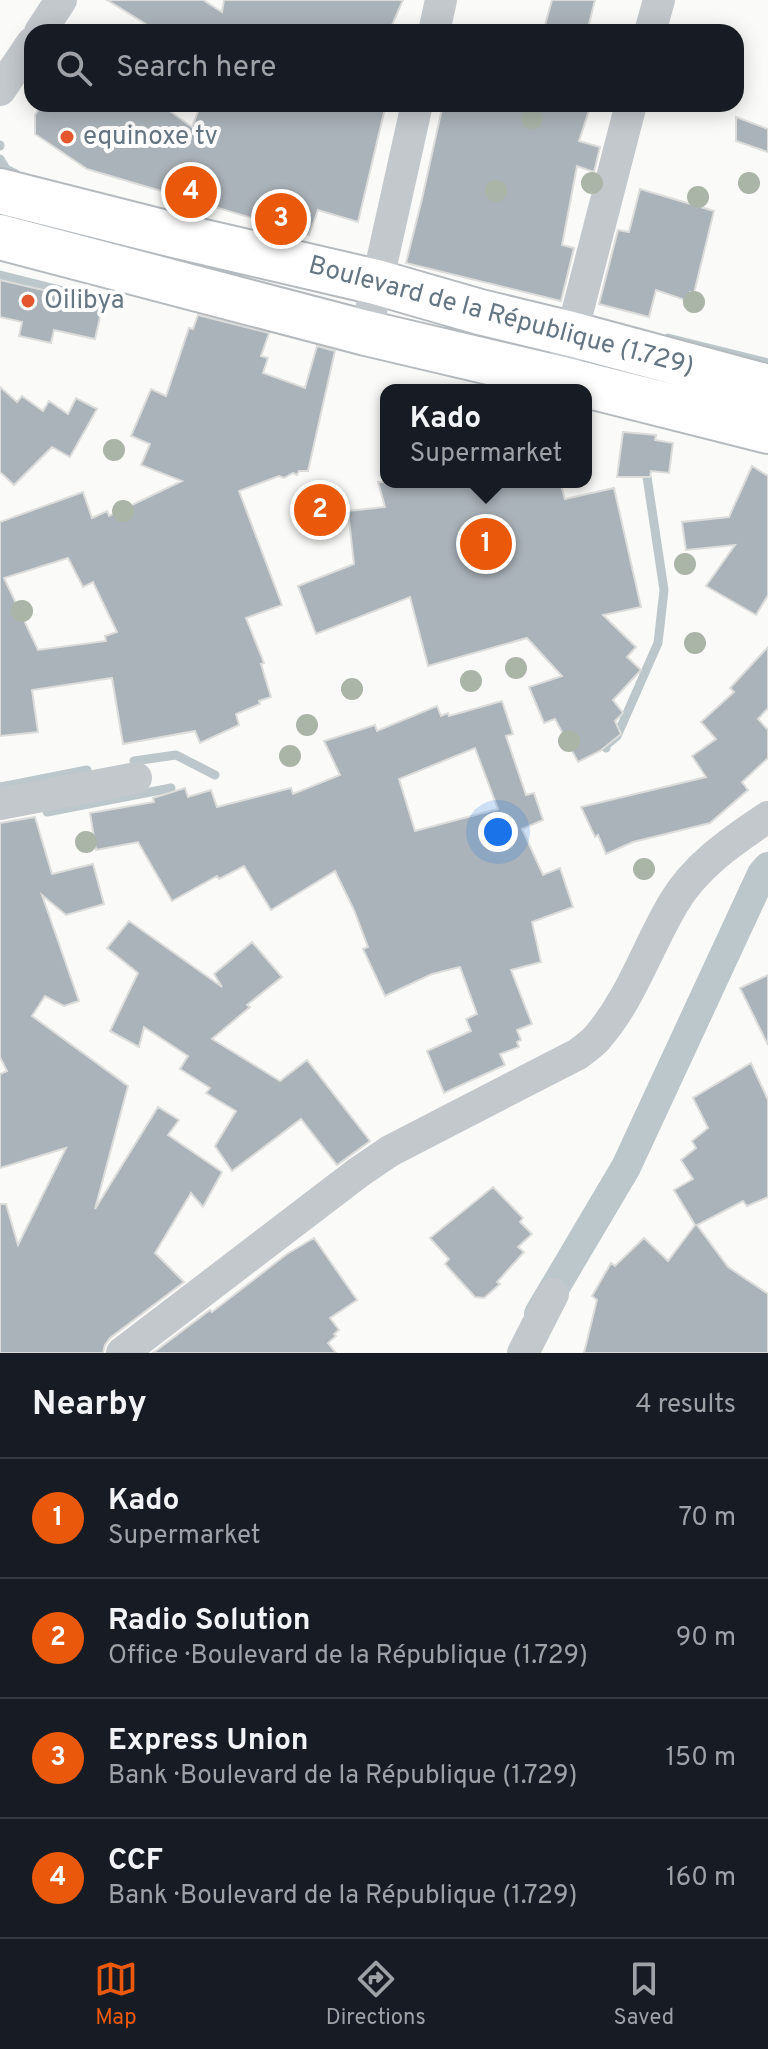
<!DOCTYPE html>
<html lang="en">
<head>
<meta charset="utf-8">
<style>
	body { margin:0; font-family:Overpass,sans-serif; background:#20242c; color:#f1f3f6 }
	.you { position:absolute; left:498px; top:832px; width:28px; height:28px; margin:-20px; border:6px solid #fff; border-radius:50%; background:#1a73e8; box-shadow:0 0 0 12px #1a73e833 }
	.badge { display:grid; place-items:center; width:52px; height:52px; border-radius:50%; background:#ea580c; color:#fff; font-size:26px; font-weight:700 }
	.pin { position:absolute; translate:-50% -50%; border:4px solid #fff; box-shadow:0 2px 8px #0006 }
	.popup { position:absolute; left:380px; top:384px; width:212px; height:104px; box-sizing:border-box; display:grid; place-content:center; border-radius:16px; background:#171b24; filter:drop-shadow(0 2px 6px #0005); font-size:26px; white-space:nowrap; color:#9ea1a6 }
	.popup b { font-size:30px; color:#f1f3f6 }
	.popup::after { content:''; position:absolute; left:50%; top:100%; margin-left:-16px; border:16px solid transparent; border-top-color:#171b24 }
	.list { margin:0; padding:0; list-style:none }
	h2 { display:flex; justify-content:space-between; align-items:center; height:104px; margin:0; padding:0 32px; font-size:34px }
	h2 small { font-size:26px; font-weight:400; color:#9ea1a6 }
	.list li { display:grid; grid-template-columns:52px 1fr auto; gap:24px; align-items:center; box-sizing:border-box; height:120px; padding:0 32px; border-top:2px solid #363941 }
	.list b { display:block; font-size:30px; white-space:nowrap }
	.list p { margin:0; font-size:26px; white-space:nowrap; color:#9ea1a6 }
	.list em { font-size:26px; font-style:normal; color:#9ea1a6 }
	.icon { flex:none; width:44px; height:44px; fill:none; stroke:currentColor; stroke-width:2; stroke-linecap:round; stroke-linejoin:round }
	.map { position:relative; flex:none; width:768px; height:1353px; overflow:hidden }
	.search { position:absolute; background:#171b24; box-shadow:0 4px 20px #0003; left:24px; right:24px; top:24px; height:88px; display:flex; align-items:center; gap:20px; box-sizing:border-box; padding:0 28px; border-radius:24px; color:#9ea1a6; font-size:30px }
	.sheet { height:584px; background:#171b24 }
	nav { display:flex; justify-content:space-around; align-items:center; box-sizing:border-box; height:112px; border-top:2px solid #363941; background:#171b24; font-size:22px; color:#9ea1a6 }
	nav a { display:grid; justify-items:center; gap:4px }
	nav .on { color:#ea580c }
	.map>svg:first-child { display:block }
</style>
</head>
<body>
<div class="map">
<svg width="768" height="1353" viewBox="0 0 768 1353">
	<rect width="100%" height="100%" fill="#fafaf8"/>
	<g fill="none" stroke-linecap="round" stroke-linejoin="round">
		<!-- stream -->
		<path stroke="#bbc7cb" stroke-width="9" d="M0,146V145
			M0,159L6,169L16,174
			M0,275L108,302
			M668,338L768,363
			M606,748L605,746L617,736L658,643L664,590L647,477
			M134,761L176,755L215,775
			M0,787L87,770
			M47,812L171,788"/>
		<!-- canal -->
		<path stroke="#bbc7cb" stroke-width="30" d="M539,1314L626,1167L762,874L768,867"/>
	</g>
	<!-- building -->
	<path fill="#aab3b9" stroke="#dcdcda" stroke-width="2" fill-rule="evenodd" d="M107,0H203L222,12L224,0H403L389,32H159Z
		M552,0H595L587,32H543Z
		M42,104H160L192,127L201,104H386L358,222L318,210L309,235L87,169L35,134V115Z
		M443,104H591L579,141L600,147L594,172L577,166L562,245L574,248L561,301L406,263L422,199Z
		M736,117L768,129V152L736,141Z
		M640,189L714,211L694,293L690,292L688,301L656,290L649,317L599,304L618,230L629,232Z
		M0,280L103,304L95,339L54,330L51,343L19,336L22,322L0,317Z
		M198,315L269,333L261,356L268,358L263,373L305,388L317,346L335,351L308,471H299L297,475L293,473L284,478L279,476L239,491L282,605L246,618L264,663L261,664L271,697L259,701L260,704L236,714L239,725L200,743L195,731L123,744L112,678L32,690L38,732L0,736V522L83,492L92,518L107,511L109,516L182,481L141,465L150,444L131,436L151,389L166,396L189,328L193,329ZM68,558L83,587L93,582L117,632L105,636L106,641L38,650L4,578Z
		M0,387L17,402L22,396L43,411L49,401L68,414L76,398L97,409L70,457L52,447L14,485L0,472Z
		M623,432L656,435L655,440L673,443L669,473L651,471L650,477H617Z
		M752,466L768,476V595L756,615L706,586L735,545L686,550L682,522L729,517Z
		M378,482H560L565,499L614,488L641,607L603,615L636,647L627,657L641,670L613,700L623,713L615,721L621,734L600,751L578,762L555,719L544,723L529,687L562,676L527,638L428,666L410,597L316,634L298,586L354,564L348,511L385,507Z
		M768,647V708L758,719L768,730V758L742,782L748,790L710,823L633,842L606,854L598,835L595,837L581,807L706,777L692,756L716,739L701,722L734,692L730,688Z
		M502,701L513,734L506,736L526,795L534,793L543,820L522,829L543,875L560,868L573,907L532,922L541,962L511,970L532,1024L517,1030L521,1040L517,1042L519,1047L500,1054L505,1065L444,1093L427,1051L471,1031L466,1019L477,1014L460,967L432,974L385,996L363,949L368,947L354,910L335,871L271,910L244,866L219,879L217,876L172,901L138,842L96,850L90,813L154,802L153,798L185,788L188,797L211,790L217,807L291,788L293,794L340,775L324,741L375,725L377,731L437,706L441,716L448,713L449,716ZM475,748L498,809L415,831L399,779Z
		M35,817L52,874L93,864L104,904L66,915L42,895L79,1001L64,1006L45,996L32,1016L128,1086L95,1209L158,1107L179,1120L168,1135L222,1172L203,1207L191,1193L155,1253L184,1282L110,1338L105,1345L103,1353H0V1204H6L18,1245L66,1148L0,1168V1074L7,1071L0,1057V823Z
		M129,921L222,987L214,974L252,942L282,977L247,1005L250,1007L212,1039L280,1081L307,1060L370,1141L337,1165L301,1119L232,1171L215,1146L236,1111L206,1093L210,1088L180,1069L188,1056L144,1027L139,1047L110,1031L138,973L107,948Z
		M768,975V1045L740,988Z
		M751,1063L768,1100V1197L747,1206L743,1201L697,1225L728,1267L768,1294V1353H584L597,1300L592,1296L611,1263L615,1266L644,1238L668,1261L695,1225L674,1190L693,1179L681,1160L696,1148L692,1141L708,1128L693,1098Z
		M493,1187L523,1218L520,1222L532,1234L518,1247L524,1252L497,1282L500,1284L484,1298L475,1297L445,1264L449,1259L430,1238Z
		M314,1238L357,1300L330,1318L339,1330L334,1334L336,1336L328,1343L336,1353H153L210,1310L212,1312L287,1254Z"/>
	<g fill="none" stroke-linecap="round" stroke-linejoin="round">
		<!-- primary casing -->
		<g stroke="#b5babe" stroke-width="48">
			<path id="primary" d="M0,191L178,236L376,282L480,312L571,334L768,387
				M0,237L366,333L562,379L768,431"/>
		</g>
		<!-- minor -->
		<path stroke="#c3c8cc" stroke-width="32" d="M40,32L61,0
			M434,32L441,0
			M650,32L659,0
			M0,90L32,43
			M366,333L417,104
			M566,356L631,104
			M0,804L136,778
			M122,1353L359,1172L390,1151L578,1054C584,1049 592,1044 597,1038C631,999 647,948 673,904C694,867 733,840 768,817
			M523,1353L553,1294"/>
		<!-- primary -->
		<use href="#primary" stroke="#fff" stroke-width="44"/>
	</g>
	<!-- trees -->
	<g fill="#aab4a7">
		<circle cx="532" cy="118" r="11"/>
		<circle cx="592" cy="183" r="11"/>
		<circle cx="749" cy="183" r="11"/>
		<circle cx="496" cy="191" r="11"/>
		<circle cx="698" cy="197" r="11"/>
		<circle cx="694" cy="302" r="11"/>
		<circle cx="114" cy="450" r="11"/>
		<circle cx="123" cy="511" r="11"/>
		<circle cx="685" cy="564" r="11"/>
		<circle cx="22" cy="611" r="11"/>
		<circle cx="695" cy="643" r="11"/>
		<circle cx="516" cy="668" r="11"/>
		<circle cx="471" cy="681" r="11"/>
		<circle cx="352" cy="689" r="11"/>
		<circle cx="307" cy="725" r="11"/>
		<circle cx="569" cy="741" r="11"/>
		<circle cx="290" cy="756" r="11"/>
		<circle cx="86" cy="842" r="11"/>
		<circle cx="644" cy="869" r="11"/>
	</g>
	<!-- markers -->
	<g fill="#e4572e" stroke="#fff" stroke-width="3">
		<circle cx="67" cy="137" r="8"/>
		<circle cx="28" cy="301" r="8"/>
	</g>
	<g text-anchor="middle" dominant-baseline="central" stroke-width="8" stroke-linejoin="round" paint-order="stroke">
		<!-- poi labels -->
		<g font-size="26" fill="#657683" stroke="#fff" text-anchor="start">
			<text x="83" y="137">equinoxe tv</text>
			<text x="44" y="301">Oilibya</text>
		</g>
		<!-- street labels -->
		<g font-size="26" fill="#657683" stroke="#fff">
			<text transform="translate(501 317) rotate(15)">Boulevard de la République (1.729)</text>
		</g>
	</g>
</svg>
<div class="you"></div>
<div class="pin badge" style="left:486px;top:544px">1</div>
<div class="popup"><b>Kado</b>Supermarket</div>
<div class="pin badge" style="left:320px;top:510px">2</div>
<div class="pin badge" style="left:281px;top:219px">3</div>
<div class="pin badge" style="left:191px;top:192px">4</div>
<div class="search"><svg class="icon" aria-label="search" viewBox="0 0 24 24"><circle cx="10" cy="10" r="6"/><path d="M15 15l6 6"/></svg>Search here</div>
</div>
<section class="sheet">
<h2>Nearby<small>4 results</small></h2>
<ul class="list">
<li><span class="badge">1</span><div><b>Kado</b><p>Supermarket</p></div><em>70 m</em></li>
<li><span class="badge">2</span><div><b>Radio Solution</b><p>Office · Boulevard de la République (1.729)</p></div><em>90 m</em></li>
<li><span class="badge">3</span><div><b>Express Union</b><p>Bank · Boulevard de la République (1.729)</p></div><em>150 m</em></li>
<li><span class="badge">4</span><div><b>CCF</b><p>Bank · Boulevard de la République (1.729)</p></div><em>160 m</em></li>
</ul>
</section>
<nav>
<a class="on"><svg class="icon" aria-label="map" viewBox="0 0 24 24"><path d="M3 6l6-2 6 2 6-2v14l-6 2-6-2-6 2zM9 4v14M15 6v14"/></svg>Map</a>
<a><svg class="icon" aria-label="directions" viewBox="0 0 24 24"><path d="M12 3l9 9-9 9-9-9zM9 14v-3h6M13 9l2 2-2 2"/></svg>Directions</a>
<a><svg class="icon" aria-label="saved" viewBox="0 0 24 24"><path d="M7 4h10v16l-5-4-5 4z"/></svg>Saved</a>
</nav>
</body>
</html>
